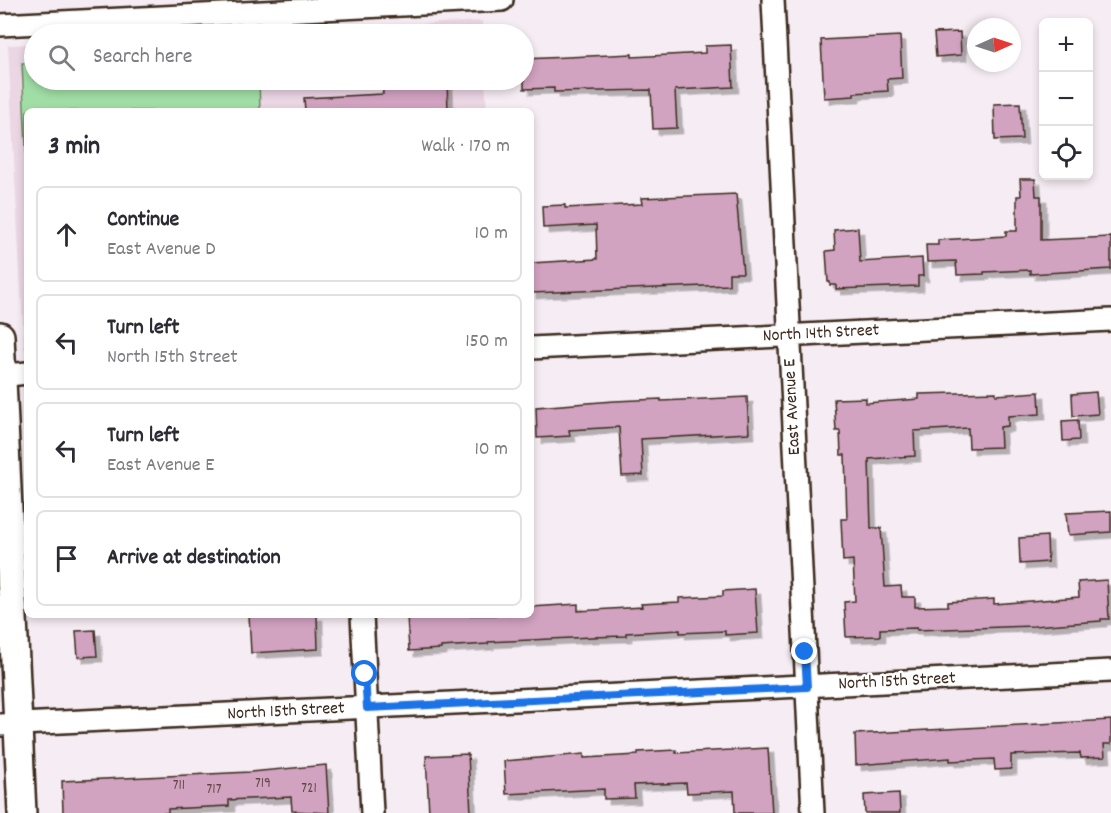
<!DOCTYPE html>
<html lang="en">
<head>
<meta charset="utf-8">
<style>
	body { margin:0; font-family:Dekko,sans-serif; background:#f7f7f7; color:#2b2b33 }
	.controls { position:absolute; right:18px; top:18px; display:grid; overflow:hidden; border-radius:9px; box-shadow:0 3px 9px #0003 }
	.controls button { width:54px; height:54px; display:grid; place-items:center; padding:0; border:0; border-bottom:2px solid #e1e1e2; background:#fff; color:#2b2b33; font:30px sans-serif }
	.compass { position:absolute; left:967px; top:18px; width:54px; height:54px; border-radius:50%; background:#fff; box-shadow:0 3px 9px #0003; rotate:87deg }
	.stop { position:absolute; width:18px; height:18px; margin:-14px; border:4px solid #1a73e8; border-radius:50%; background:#fff }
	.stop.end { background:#1a73e8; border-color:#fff; box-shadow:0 2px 6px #0008 }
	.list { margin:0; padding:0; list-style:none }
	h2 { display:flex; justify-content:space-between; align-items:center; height:78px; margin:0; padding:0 24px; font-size:26px }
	h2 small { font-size:20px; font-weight:400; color:#7c7c81 }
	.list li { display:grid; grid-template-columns:39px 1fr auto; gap:18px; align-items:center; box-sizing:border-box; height:96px; margin:0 12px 12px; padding:0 12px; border:2px solid #e1e1e2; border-radius:9px }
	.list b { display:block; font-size:22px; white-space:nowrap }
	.list p { margin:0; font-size:20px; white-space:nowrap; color:#7c7c81 }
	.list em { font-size:20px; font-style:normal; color:#7c7c81 }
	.icon { flex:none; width:33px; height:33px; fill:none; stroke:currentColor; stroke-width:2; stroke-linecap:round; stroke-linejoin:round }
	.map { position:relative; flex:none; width:1111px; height:813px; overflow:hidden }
	.search { position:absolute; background:#fff; box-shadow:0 3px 9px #0003; left:24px; top:24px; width:510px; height:66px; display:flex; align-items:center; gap:15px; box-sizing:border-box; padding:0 21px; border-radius:33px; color:#7c7c81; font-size:22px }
	.panel { position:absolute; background:#fff; box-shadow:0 3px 9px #0003; left:24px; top:108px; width:510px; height:510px; border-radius:9px }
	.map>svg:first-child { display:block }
</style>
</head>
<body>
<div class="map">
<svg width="1111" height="813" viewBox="0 0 1111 813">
	<defs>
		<filter id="shadow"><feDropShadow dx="5.5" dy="5.5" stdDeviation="0" flood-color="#0004"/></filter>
	</defs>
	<rect width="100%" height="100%" fill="#f6ecf3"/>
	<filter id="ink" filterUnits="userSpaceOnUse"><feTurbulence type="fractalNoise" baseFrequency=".0167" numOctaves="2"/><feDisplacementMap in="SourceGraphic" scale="12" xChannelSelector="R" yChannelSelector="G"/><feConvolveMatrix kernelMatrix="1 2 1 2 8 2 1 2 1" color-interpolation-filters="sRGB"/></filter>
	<g filter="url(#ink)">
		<!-- built -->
		<path fill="#ebd6e4" d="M482,21L483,34H216Z
			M34,44V80H485L487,111H27V349H24L8,45Z"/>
		<!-- green -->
		<path fill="#a1dea6" stroke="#6e8462" stroke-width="1.5" d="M22,63H34V80H259L260,111H27V170Z"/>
		<!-- building -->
		<path fill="#d2a2c1" stroke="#3b2a1e" stroke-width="1.5" filter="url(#shadow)" d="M960,32L961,55L936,57L934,33Z
			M900,36L902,78L887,79L888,91L854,93V96L824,98L821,40Z
			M731,45L733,87L675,90L677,128L653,129L651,90L554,92V88L524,89V59L632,54V57L705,53V46Z
			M382,80H447L448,111H305L304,98L383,94Z
			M1020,103L1022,139L995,140L994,104Z
			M1020,179H1035L1036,196H1041V240L1111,237V269L1030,274V270L984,272V274L957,275L956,261L927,262L926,245H938V240L1006,236V231H1017V196H1021Z
			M736,194L743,273H729V285L531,293V263L597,259L596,225L543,228L542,206L565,205V208L642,204L641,198Z
			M858,228L860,262L922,258L923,276H918V286L836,289V285H830V282H828L826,251L835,250L834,230Z
			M996,392V395L1039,392L1040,414L1008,416V426L1000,427L1001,447L969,448L968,428L914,431L915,456L869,459L871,528H881L885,587L901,586L902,597H915V607L948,606V602L994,599V604L1079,597L1078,582L1107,580L1109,619H1101V621L1034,626L917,630V628L880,629V636L846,637L844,602L855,601L853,560L843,561L841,519H847L845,455H841L840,431H836L834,399L866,398V403L919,399V394Z
			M1096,392L1098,414L1073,416L1072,394Z
			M747,397L749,433L641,439L643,475L622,476L619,427L569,430L570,436L537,438L536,407L614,401L661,399V401Z
			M1078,420L1079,440L1063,441L1062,421Z
			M1111,511V532L1068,535L1066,513Z
			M1047,536L1048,562L1020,564L1019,538Z
			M755,589L758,633L725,635V631L680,633V630L626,633V636L592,637L488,642V644L441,647V649L409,651L407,615H531V607L578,604V611L642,607L641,604L679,602V598L723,596V591Z
			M249,615H317L318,649L251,653Z
			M95,630L97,656L78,657L76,631Z
			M1111,720V744H1104L1105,757L1081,758L1080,753L1011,755V769L995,770L994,759L950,761V758L856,765L855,734Z
			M768,748L772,813H735L734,791L687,793L686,783L634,785L635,798L604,799V789L506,794L504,761L584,754V758L638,755V752L676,750V753Z
			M468,754L471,813H429L426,756Z
			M326,765L329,813L292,811L291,797L229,800V806L168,809V813H63L62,781L250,772Z
			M899,793L900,813H865L864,795Z"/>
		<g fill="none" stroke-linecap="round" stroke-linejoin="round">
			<!-- minor casing -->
			<g stroke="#3b2a1e" stroke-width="26">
				<path id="minor" d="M773,0L813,813
					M0,25L502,0
					M531,348L1111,320
					M0,376L27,373
					M362,615L372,813
					M0,725L1111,671"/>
			</g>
			<!-- tertiary casing -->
			<g stroke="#3b2a1e" stroke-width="32">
				<path id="tertiary" d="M0,336L22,813"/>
			</g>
			<!-- minor -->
			<use href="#minor" stroke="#fff" stroke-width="21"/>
			<!-- tertiary -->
			<use href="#tertiary" stroke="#fff" stroke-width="27"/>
		</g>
	</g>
	<g fill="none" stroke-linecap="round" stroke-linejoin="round" filter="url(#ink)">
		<!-- route -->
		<path stroke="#1a73e8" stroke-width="8" d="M365,674L367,708L807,687L805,652"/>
	</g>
	<g text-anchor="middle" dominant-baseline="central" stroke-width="5" stroke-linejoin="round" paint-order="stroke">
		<!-- number labels -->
		<g font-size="15" fill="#614847">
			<text x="263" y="784">719</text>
			<text x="179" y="786">711</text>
			<text x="309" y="789">721</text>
			<text x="214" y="790">717</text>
		</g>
		<!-- street labels -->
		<g font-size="18" fill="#3b2a1e" stroke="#fff">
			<text transform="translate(821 334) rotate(-3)">North 14th Street</text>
			<text transform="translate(793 407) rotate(-93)">East Avenue E</text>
			<text transform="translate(897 682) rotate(-3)">North 15th Street</text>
			<text transform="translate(286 712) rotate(-3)">North 15th Street</text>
		</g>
	</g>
</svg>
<div class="controls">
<button>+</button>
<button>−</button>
<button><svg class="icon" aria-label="locate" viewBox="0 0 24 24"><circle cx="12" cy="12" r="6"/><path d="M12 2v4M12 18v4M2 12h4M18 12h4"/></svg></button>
</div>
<svg class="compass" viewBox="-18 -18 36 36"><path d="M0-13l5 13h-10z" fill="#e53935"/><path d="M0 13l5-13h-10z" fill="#7c7c81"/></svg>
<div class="stop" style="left:365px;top:674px"></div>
<div class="stop end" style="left:805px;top:652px"></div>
<div class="search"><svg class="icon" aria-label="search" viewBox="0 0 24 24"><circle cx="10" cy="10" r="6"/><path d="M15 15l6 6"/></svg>Search here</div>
<section class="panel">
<h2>3 min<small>Walk · 170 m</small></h2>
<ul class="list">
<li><svg class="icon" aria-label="ahead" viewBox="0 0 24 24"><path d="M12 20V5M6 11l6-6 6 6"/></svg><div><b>Continue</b><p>East Avenue D</p></div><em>10 m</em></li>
<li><svg class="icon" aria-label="left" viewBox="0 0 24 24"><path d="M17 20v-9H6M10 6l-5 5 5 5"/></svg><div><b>Turn left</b><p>North 15th Street</p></div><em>150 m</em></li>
<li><svg class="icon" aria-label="left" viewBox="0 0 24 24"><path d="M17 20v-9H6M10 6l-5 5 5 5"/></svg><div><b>Turn left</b><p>East Avenue E</p></div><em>10 m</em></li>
<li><svg class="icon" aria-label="arrive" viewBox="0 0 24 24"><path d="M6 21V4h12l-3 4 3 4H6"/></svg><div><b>Arrive at destination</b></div></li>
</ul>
</section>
</div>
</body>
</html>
